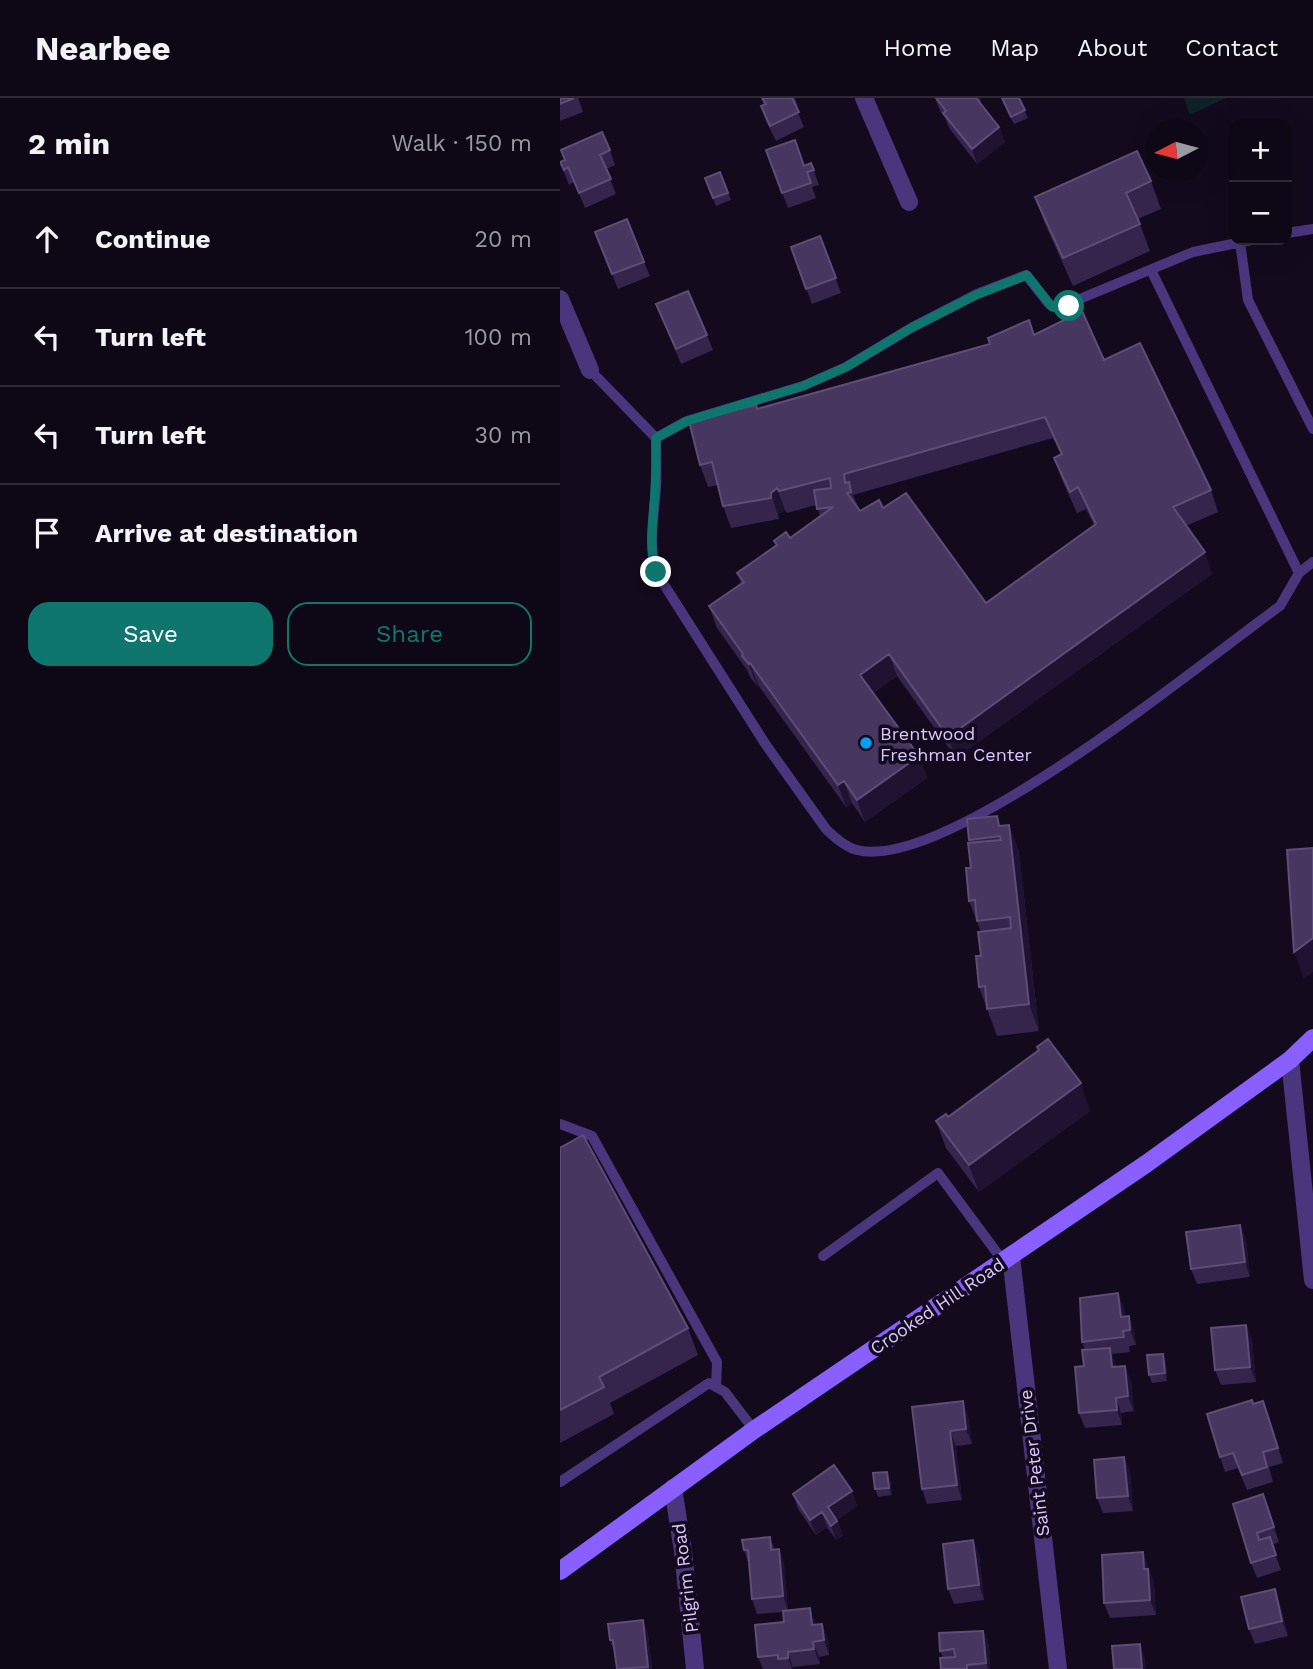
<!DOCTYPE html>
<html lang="en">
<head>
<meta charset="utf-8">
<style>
	body { margin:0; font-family:"Work Sans",sans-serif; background:#17111f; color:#f1f3f6 }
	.controls { position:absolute; right:21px; top:21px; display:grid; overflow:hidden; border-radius:14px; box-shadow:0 7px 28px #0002 }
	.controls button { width:63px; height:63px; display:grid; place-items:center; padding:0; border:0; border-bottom:2px solid #2e2935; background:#0e0816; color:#f1f3f6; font:35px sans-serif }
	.compass { position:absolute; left:585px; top:21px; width:63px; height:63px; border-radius:50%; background:#0e0816; box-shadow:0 7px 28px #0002; rotate:264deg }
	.stop { position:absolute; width:21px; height:21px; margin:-16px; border:5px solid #0f766e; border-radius:50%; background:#fff }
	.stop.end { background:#0f766e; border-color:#fff; box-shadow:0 2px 7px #0008 }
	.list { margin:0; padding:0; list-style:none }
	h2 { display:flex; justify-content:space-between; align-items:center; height:91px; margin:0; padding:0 28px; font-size:30px }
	h2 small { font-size:23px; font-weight:400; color:#9b9aa1 }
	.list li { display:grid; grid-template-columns:46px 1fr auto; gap:21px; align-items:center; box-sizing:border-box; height:98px; padding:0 28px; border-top:2px solid #2e2935 }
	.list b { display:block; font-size:26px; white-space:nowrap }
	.list em { font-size:23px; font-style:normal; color:#9b9aa1 }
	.actions { display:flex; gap:14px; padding:21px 28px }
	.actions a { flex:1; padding:16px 0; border:2px solid #0f766e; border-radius:21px; text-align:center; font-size:24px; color:#0f766e }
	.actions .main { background:#0f766e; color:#fff }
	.icon { flex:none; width:38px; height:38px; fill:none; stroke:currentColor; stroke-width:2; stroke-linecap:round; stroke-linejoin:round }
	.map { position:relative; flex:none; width:753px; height:1571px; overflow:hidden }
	header { display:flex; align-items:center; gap:42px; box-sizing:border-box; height:98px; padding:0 35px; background:#0e0816; border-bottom:2px solid #2e2935 }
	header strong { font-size:33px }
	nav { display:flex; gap:38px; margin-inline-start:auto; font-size:24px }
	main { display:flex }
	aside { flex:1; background:#0e0816 }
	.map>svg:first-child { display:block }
</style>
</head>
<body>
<header>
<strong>Nearbee</strong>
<nav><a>Home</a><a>Map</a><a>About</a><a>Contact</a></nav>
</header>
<main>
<aside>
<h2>2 min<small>Walk · 150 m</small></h2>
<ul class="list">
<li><svg class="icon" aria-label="ahead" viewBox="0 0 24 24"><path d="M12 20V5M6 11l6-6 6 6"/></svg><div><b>Continue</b></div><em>20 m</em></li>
<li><svg class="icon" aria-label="left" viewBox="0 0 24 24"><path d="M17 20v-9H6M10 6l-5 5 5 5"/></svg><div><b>Turn left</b></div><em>100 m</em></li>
<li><svg class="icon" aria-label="left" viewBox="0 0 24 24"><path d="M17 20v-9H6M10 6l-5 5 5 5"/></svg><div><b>Turn left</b></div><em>30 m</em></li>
<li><svg class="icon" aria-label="arrive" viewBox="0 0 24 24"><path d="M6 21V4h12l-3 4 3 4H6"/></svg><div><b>Arrive at destination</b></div></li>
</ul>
<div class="actions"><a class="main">Save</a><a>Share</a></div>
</aside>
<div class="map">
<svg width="753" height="1571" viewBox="0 0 753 1571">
	<rect width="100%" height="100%" fill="#130b1d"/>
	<!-- green -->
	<path fill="#0f2227" d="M624,0H666L630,17Z"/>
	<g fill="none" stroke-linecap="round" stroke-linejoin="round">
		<!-- service -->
		<path stroke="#4a367d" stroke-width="10" d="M727,135L753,131
			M680,144L688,202L753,331
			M30,272L96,340L127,323L243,288L286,269L351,230L417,196L466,177L489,206L498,210L633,154L692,142
			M96,340C96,357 97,374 96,390C94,419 88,445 96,474L206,647L266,731C275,740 285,749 297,752C386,775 642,564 720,508L739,475L591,172
			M739,475L753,464
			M0,1026L32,1038L157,1264L156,1289
			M263,1158L378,1075L443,1163
			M0,1384L149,1285L165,1294L194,1332"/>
		<!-- minor -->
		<path stroke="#4a367d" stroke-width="18" d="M304,0L349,104
			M0,201L30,272
			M730,962L753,1182
			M451,1158L498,1571
			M113,1390L123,1453L135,1571"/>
		<!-- secondary -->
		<path stroke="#895fff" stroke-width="18" d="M0,1473L194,1332L586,1066L730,962L753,940"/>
	</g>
	<!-- wall -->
	<path fill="#35244c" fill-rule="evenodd" d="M0,0H18L23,14L0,23Z
		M201,0H235L238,9L236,10L244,29L216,43L206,23L201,8L204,7Z
		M375,0H420L421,4L420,5L439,29L445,44L417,66L389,30L385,20L380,13Z
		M441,0H459L468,20L454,26Z
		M1,52H50L55,67L46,71L56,96L25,110L14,84L9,87L6,79L0,64L5,62Z
		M206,52L244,68L251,65L259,87L252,89L256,100L228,110Z
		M160,74L171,102L156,108L145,80Z
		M591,83L601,111L578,121L590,153L513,188L485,126L475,99Z
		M260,138L281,195L252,206L231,149Z
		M41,149L84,164L90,178L58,191Z
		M96,206L147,237L153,252L121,266Z
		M474,237L544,262L651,392L658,414L626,428L652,476L396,660L337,578L313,595L359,658L367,680L305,724L292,705L286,709L198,587L197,588L190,579L187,572L157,530L149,508L181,485L177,475L216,447L214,443L230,440L260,418L256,407L227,415L225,412L218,416L219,421L171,430L163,408L158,387L148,389L140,367L197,311ZM493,340L501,357L494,360L502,382L517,415L526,411L534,427L426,505L323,410L300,413L293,397Z
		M449,727L459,754L479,933L437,938L419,889L421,834L409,803L411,770L409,742L441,728Z
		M477,949L530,1013L419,1094L386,1050L376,1023L388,1019L478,953Z
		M0,1050L128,1230L138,1257L50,1305L54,1316L0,1345Z
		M680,1127L686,1142L690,1179L637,1186L631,1171Z
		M558,1195L564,1210L565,1218H569L574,1233L576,1247L569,1248L570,1254L552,1256L556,1268L571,1283L574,1313L561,1315L562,1327L525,1330L519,1315L525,1252L522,1244Z
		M686,1227L692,1242L696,1284L661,1287L655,1272Z
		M603,1256L606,1263L607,1283L592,1285L589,1277Z
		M403,1303L408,1318L412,1346L396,1348L402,1402L367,1406L362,1391Z
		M693,1306L709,1318L723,1365L709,1369L713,1384L687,1392L678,1370L665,1374L660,1359Z
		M564,1359L570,1374L573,1413L543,1415L537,1400Z
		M330,1381L332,1397L318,1399L315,1391Z
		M292,1393L297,1408L277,1422L283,1438L276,1442L267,1429L256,1437L238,1411L233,1396Z
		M703,1396L719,1444L712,1447L721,1472L697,1480L691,1465Z
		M210,1439L215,1452L219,1451L224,1466L228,1513L256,1526L268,1541L269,1557L259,1559L260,1566L233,1569V1571H203L198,1559L224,1524L223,1514L197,1516L192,1501L189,1467L184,1452Z
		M413,1442L419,1457L424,1502L394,1506L388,1491Z
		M583,1454L594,1486L596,1517L550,1520L544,1505Z
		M720,1506L728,1538L695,1546L689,1531Z
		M83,1522L88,1537L92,1571H57L55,1557L50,1542Z
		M423,1533L429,1548L430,1571H381L383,1560L380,1553Z"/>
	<!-- shaded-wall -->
	<path fill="#201331" d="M439,29L445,44L417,66L412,51Z
		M217,390L225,412L218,416L219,421L211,395Z
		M645,454L652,476L396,660L388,639Z
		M329,556L337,578L308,598L300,577Z
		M190,565L198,587L197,588L189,566Z
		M359,658L367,680L305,724L297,702Z
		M284,683L292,705L286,709L278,687Z
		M449,727L459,754L479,933L469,906Z
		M753,840V874L744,881L734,854Z
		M521,985L530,1013L419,1094L409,1067Z
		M680,1127L686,1142L690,1179L685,1164Z
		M558,1195L564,1210L567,1234L561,1219Z
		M569,1218L574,1233L576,1247L570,1232Z
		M686,1227L692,1242L696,1284L690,1269Z
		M550,1250L555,1265L557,1284L552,1269Z
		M603,1256L606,1263L607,1283L605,1275Z
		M565,1268L571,1283L574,1313L568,1298Z
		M556,1300L561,1315L562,1327L557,1312Z
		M403,1303L408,1318L412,1346L406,1331Z
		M703,1303L709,1318L723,1365L718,1350Z
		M390,1333L396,1348L402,1402L397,1387Z
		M564,1359L570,1374L573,1413L568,1398Z
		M327,1374L330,1381L332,1397L329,1390Z
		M292,1393L297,1408L274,1424L268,1409Z
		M262,1414L267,1429L256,1437L250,1422Z
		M277,1423L283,1438L276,1442L271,1428Z
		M413,1442L419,1457L424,1502L419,1487Z
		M219,1451L224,1466L228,1513L223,1498Z
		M583,1454L594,1486L596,1517L590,1502L584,1471Z
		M715,1491L720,1506L728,1538L722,1523Z
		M250,1510L256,1525L257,1542L252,1527Z
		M83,1522L88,1537L92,1571H88V1569Z
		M262,1526L268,1541L269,1557L264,1542Z
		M423,1533L429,1548L430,1571H428L426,1565Z
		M253,1544L259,1559L260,1566L254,1551Z
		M580,1546L585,1561L586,1571H582Z
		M228,1554L233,1569V1571H232L228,1560Z"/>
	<!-- building -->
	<path fill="#47365f" stroke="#5e4d78" stroke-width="2" fill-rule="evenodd" d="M0,0H14L0,6Z
		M202,0H232L239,14L210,28L201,8L206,6Z
		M376,0H416L439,29L412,51L383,15L386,13Z
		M442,0H459L465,12L451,19Z
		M42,34L50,52L40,57L51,81L19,95L8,69L4,72L0,64L5,62L1,52Z
		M235,42L244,68L251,65L254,72L247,74L251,85L222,95L206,52Z
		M577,53L591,83L566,95L580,126L503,160L475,99Z
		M160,74L168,95L153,100L145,80Z
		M67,121L84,164L52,176L35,134Z
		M260,138L276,180L246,191L231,149Z
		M128,193L147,237L116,251L96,206Z
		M522,213L544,262L580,245L651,392L613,409L645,454L388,639L329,556L300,577L359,658L297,702L284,683L278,687L190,565L189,566L182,558L183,556L149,508L184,484L177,475L217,447L214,443L226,434L230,440L273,409L257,411L254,392L271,390L270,380L219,393L217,390L211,395V400L163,408L152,364L140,367L129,323L196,307L197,311L430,246L428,240L469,222L474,237ZM485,319L502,356L494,360L510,394L518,389L536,426L426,505L346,395L323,410L319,402L300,413L287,395L291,394L289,384L285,385L284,376Z
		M437,718L439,728L449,727L469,906L427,911L425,888L419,889L416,858H421L418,834L451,830L450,819L417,823L415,802L409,803L406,770H411L408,745L441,742L440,738L409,742L407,721Z
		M753,750V840L734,854L727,752Z
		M488,941L521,985L409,1067L376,1023L386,1016L388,1019L479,952L477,949Z
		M23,1037L128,1230L39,1279L44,1289L0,1312V1050Z
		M680,1127L685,1164L631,1171L626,1134Z
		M558,1195L561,1219L569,1218L570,1232L563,1233L564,1239L522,1244L520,1200Z
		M686,1227L690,1269L655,1272L651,1230Z
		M550,1250L552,1269L565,1268L568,1298L556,1300L557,1312L519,1315L515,1269L524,1268L522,1252Z
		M603,1256L605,1275L589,1277L587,1257Z
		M692,1302L693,1306L703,1303L718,1350L703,1354L707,1369L682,1377L673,1355L660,1359L647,1316Z
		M403,1303L406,1331L390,1333L397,1387L362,1391L352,1309Z
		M564,1359L568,1398L537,1400L534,1362Z
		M274,1367L292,1393L268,1409L277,1423L271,1428L262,1414L250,1422L233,1396Z
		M327,1374L329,1390L315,1391L313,1375Z
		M703,1396L714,1429L697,1435L699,1442L710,1439L716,1457L691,1465L673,1406Z
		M210,1439L211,1452L219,1451L223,1498L192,1501L188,1452H184L182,1442Z
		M413,1442L419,1487L388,1491L383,1446Z
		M583,1454L584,1471H588L590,1502L544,1505L542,1457Z
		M715,1491L722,1523L689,1531L681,1499Z
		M250,1510L252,1527L262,1526L264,1542L253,1544L254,1551L228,1554V1560L218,1561V1557L198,1559L195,1527L224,1524L223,1513Z
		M83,1522L88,1569L57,1571L53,1542H50L48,1526Z
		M423,1533L426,1565L407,1567V1571H381L380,1560L395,1559L394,1551L380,1553L379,1535Z
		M580,1546L582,1571H554L552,1548Z"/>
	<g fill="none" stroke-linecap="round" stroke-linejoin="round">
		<!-- route -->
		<path stroke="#0f766e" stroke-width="9" d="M96,474C88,446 94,419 95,390C96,374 96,357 96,340L127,323L243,288L286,269L351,230L416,197L467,177L492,209L498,210L509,208"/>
	</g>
	<!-- markers -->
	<circle fill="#00a0f3" stroke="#130b1d" stroke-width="2.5" cx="306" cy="645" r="7"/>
	<g text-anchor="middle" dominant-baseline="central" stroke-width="7" stroke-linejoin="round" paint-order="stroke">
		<!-- poi labels -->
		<g font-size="18" fill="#dbc8ff" stroke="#130b1d" text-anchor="start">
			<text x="320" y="635">Brentwood<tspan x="320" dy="21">Freshman Center</tspan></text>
		</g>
		<!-- street labels -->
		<g font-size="18" fill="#dbc8ff" stroke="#130b1d">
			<text transform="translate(377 1208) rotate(-34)">Crooked Hill Road</text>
			<text transform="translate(474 1365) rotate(-97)">Saint Peter Drive</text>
			<text transform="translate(125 1480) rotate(-97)">Pilgrim Road</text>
		</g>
	</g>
</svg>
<div class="controls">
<button>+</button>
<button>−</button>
</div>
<svg class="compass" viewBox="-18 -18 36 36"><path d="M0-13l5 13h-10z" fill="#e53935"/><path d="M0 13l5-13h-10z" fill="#9b9aa1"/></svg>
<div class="stop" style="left:509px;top:208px"></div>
<div class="stop end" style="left:96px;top:474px"></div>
</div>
</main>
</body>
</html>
